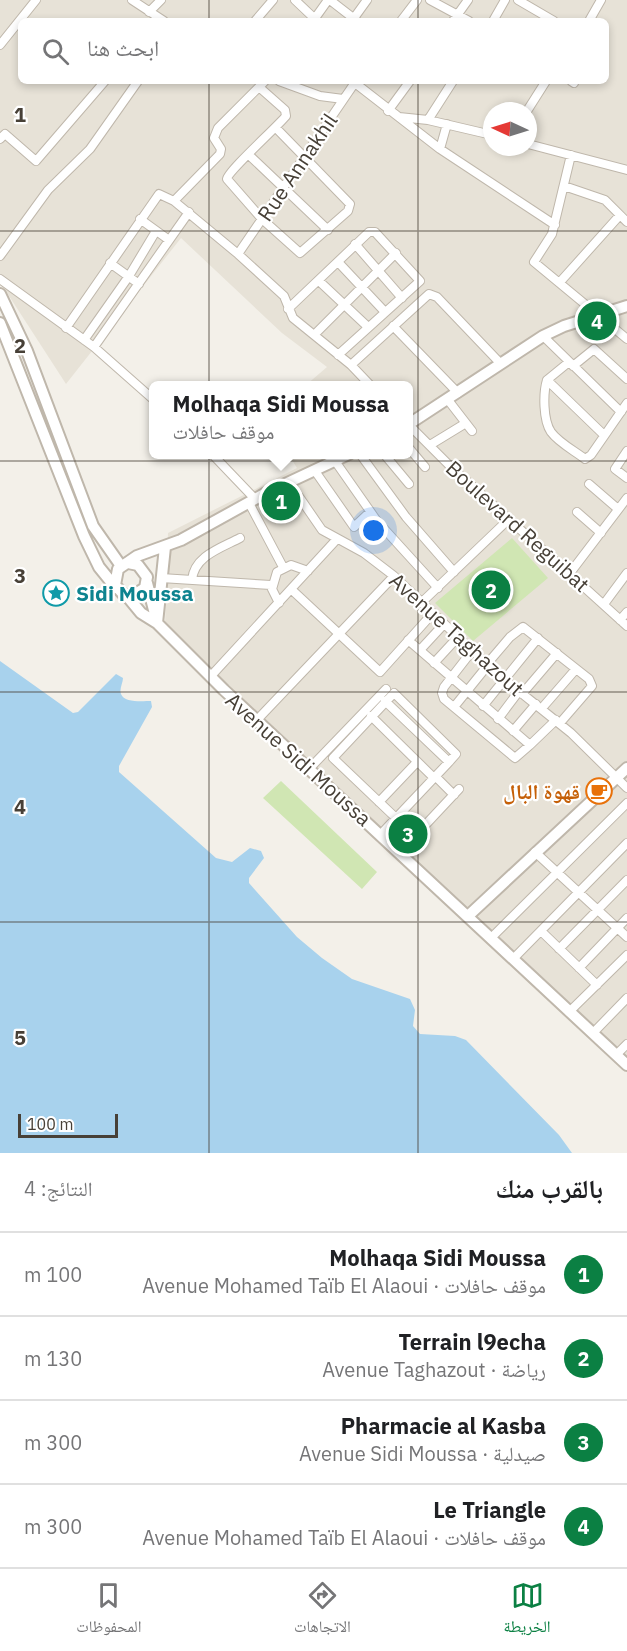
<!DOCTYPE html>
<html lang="ar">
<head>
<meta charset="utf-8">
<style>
	body { margin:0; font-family:"IBM Plex Sans","Noto Naskh Arabic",sans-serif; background:#f2f2f2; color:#202124; direction:rtl }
	.compass { position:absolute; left:483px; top:102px; width:54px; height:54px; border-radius:50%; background:#fff; box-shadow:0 3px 9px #0003; rotate:274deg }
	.scale { position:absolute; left:18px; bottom:15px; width:100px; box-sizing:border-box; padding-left:6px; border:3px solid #474037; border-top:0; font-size:16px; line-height:21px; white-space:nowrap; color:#474037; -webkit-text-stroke:4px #fff; paint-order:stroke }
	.you { position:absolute; left:374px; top:531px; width:21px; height:21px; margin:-15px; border:4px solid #fff; border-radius:50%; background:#1a73e8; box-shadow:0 0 0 9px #1a73e833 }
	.badge { display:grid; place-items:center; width:39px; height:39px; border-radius:50%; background:#0b8043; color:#fff; font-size:20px; font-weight:700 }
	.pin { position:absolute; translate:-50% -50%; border:3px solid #fff; box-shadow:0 2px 6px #0006 }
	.popup { position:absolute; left:149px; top:381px; width:264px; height:78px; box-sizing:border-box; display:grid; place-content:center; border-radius:9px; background:#fff; filter:drop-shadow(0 2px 4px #0005); font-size:20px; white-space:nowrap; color:#757577 }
	.popup b { font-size:22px; color:#202124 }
	.popup::after { content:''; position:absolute; left:50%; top:100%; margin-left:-12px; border:12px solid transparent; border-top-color:#fff }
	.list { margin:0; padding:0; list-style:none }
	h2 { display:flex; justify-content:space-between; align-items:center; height:78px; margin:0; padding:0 24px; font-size:26px }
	h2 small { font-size:20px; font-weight:400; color:#757577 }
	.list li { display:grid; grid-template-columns:39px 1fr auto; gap:18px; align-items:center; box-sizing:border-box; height:84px; padding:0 24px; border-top:2px solid #e0e0e0 }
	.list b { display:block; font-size:22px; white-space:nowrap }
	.list p { margin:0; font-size:20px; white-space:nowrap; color:#757577 }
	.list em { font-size:20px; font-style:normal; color:#757577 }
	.icon { flex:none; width:33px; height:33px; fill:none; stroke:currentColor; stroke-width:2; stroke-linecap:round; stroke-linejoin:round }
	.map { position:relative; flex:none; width:627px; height:1153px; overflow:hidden; direction:ltr }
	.search { position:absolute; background:#fff; box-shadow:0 3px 9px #0003; left:18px; right:18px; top:18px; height:66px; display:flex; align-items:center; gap:15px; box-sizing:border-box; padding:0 21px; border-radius:9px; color:#757577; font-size:22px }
	.sheet { height:414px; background:#fff }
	nav { display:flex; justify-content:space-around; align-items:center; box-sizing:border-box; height:84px; border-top:2px solid #e0e0e0; background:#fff; font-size:16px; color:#757577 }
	nav a { display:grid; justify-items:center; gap:3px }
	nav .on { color:#0b8043 }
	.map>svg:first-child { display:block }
</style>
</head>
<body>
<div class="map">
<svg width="627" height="1153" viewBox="0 0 627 1153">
	<rect width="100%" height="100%" fill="#f3f0e9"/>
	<!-- residential -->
	<path fill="#e7e2d7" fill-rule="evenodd" d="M0,0H627V1064L219,684L165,625L168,533L297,468L289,455L409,454V386L306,385L327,367L282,333L181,238L66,384L0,282ZM21,21H606V81H21ZM492,111H528V147H492Z"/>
	<!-- green -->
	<path fill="#d0e6b3" d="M512,538L548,578L473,641L435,603Z
		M281,781L377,872L362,889L263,798Z"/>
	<!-- water -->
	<path fill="#a8d2ed" d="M0,661L73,713L78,712L116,674L123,678C123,683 119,689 121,694C124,703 142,701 151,701L152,707L119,766V772L216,858L232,862L250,848L261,851L264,858L249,878V883L297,937L322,958L352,979L410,999L415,1010L413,1026L420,1034L455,1036L466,1040L559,1135L572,1153H0Z"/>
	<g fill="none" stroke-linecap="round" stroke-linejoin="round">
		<!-- minor casing -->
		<g stroke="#bfb7ab" stroke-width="10">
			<path id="minor" d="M132,0L164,21
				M295,0L315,19
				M330,0L357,21
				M430,0L469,21
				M518,0L554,21
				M149,12L161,0
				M354,18L367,0
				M255,21L273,0
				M313,21L328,0
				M401,21L417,0
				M453,21L468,0
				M493,21L505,0
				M589,21L601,0
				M0,45L36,0
				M265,81L218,128L214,138L221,149L220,154L174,201L238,254L284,296L293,318L351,365L371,386
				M279,81L320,96L343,99
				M571,81L574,83
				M355,83L440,149L555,225
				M259,87L285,110L286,116C276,128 228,171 227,179L262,219L300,253L348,211L350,204L276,128
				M388,111L410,81
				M527,111L546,81
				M399,117L428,120L492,135
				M428,120L453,81
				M0,139L5,134L36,161L105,81
				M528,144L627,170
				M440,149L447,124
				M249,155L328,230
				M571,155L552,234L534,262L627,339
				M564,186L605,200L627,222
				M140,219L169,240
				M355,244L402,298
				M238,254L356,81
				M0,256L48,190L90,149L138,81
				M338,262L385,312
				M110,263L139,284
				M0,279L94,347L154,400
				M319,281L368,327
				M560,282L620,215
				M288,309L369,232H375L420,281L338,355
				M393,326L458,393
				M66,328L159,194L174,201
				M314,335L396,253
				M543,336L621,412
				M84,340L129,276L156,231
				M94,347L189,212
				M569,362L547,380C543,393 543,420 551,432C559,443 575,451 585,459L591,455L627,403
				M351,365L429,294L437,297L501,364
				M573,366L594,349L627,379
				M547,380L604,435
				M448,400L472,431
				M409,425L448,464L627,626
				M430,445L466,423
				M409,448L425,467
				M627,451L615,469L627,478
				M212,454L255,499
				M360,454L406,517L454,572
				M384,454L409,484
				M335,461L377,521L438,588
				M315,471L354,527L370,512
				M289,482L322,530L364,553L394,576L494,671L571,733L627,788
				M589,484L618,509
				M249,503L283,567
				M577,512L601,533
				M570,573L627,498
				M161,578L271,585
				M192,580C194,556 221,548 240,538
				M292,590L380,672L433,613
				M279,603L272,589L277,572L291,565L308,571
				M421,603L509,519
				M604,604L627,573
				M620,620L627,612
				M408,640L530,745L556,720
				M420,650L444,624
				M472,651L444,687L442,693L444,699L515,758L530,745
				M434,663L458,637
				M487,664L510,637L523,627L589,679L592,686L560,723
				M210,677L337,539
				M522,694L557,653
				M385,701L449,762
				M483,706L538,638
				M454,707L488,665
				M542,708L576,669
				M371,716L434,778
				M498,719L519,691
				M256,721L394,576
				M513,731L536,704
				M309,769L386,689
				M435,776L454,795
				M379,802L417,762
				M381,834L449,762L456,754L394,693L333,758L396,818
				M400,852L459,789
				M535,852L627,937
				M541,931L597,985
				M491,938L627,803
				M559,949L627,880
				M513,959L627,843
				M579,968L627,918
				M569,1012L627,955
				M593,1033L627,998
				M616,1055L627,1044"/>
		</g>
		<!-- tertiary casing -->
		<g stroke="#bfb7ab" stroke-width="14">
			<path id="tertiary" d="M0,294L27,351L93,526L121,566
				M0,323L84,536L99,567L116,588
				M409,424L543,336L564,326L627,306
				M128,563L138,565L147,577L145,588L132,596L123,594L115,585L118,569L137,556L181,540L266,493L349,454
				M147,583L155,614
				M127,596L141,613L157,623L224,690L627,1065
				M157,623L165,547
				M468,916L627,768"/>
		</g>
		<!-- minor -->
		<use href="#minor" stroke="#fff" stroke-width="8"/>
		<!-- tertiary -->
		<use href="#tertiary" stroke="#fff" stroke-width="10"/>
	</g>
	<!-- grid -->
	<path fill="none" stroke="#474037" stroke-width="1.5" stroke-opacity="0.55" d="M209,0V21M418,0V21M209,81V1153M418,81V1153M0,231H627M0,461H627M0,692H627M0,922H627"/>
	<!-- icons -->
	<defs>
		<g id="sight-ring" transform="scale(1.35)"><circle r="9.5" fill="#fff" stroke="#0f9aa8" stroke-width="1.5"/><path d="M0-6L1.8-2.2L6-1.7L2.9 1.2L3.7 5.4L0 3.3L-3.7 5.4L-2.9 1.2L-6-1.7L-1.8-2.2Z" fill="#0f9aa8"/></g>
		<g id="cafe-ring" transform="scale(1.35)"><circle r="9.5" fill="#fff" stroke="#e8710a" stroke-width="1.5"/><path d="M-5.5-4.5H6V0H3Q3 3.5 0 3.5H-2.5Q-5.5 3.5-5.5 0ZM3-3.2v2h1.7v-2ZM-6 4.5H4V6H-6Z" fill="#e8710a"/></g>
	</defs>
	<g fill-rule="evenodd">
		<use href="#sight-ring" x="56" y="593"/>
		<use href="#cafe-ring" x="599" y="791"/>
	</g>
	<g text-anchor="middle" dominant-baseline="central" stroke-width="4.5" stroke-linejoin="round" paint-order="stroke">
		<!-- street labels -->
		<g font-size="21" fill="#474037" stroke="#fff">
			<text transform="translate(297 167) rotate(-56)">Rue Annakhil</text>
			<text transform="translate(518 526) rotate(42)">Boulevard Reguibat</text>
			<text transform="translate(457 634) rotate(42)">Avenue Taghazout</text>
			<text transform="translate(299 759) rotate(42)">Avenue Sidi Moussa</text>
		</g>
		<!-- culture labels -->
		<g font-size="21" font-weight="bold" fill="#0d838f" stroke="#fff" text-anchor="start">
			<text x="76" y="593">Sidi Moussa</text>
		</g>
		<!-- food labels -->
		<g font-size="21" font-weight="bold" fill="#c56008" stroke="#fff" text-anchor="end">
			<text x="580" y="791">قهوة البال</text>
		</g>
	</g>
	<g font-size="20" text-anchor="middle" font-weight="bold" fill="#474037" stroke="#fff" stroke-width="4.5" stroke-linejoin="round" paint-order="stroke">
		<text x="20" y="122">1</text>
		<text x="20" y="353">2</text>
		<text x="20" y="583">3</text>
		<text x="20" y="814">4</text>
		<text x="20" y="1045">5</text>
	</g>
</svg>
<svg class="compass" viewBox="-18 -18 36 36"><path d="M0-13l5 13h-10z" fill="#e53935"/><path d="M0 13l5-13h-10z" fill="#757577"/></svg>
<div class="scale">100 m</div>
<div class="you"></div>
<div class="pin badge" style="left:281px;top:501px">1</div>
<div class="popup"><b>Molhaqa Sidi Moussa</b>موقف حافلات</div>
<div class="pin badge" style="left:491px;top:590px">2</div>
<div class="pin badge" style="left:408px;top:834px">3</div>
<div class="pin badge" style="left:597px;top:321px">4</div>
<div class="search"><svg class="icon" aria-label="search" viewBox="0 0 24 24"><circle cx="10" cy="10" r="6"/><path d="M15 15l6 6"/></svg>ابحث هنا</div>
</div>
<section class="sheet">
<h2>بالقرب منك<small>النتائج: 4</small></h2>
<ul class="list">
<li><span class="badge">1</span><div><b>Molhaqa Sidi Moussa</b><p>موقف حافلات · Avenue Mohamed Taïb El Alaoui</p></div><em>100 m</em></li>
<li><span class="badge">2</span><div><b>Terrain l9echa</b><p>رياضة · Avenue Taghazout</p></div><em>130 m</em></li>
<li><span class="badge">3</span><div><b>Pharmacie al Kasba</b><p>صيدلية · Avenue Sidi Moussa</p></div><em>300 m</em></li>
<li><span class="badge">4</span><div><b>Le Triangle</b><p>موقف حافلات · Avenue Mohamed Taïb El Alaoui</p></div><em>300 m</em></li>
</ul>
</section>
<nav>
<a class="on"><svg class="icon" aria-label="map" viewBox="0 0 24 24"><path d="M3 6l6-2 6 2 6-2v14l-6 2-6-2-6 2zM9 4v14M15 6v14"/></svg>الخريطة</a>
<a><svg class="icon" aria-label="directions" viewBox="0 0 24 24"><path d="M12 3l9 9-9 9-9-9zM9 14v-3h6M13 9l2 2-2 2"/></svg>الاتجاهات</a>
<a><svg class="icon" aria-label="saved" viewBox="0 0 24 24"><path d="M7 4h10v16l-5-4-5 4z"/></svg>المحفوظات</a>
</nav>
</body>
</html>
